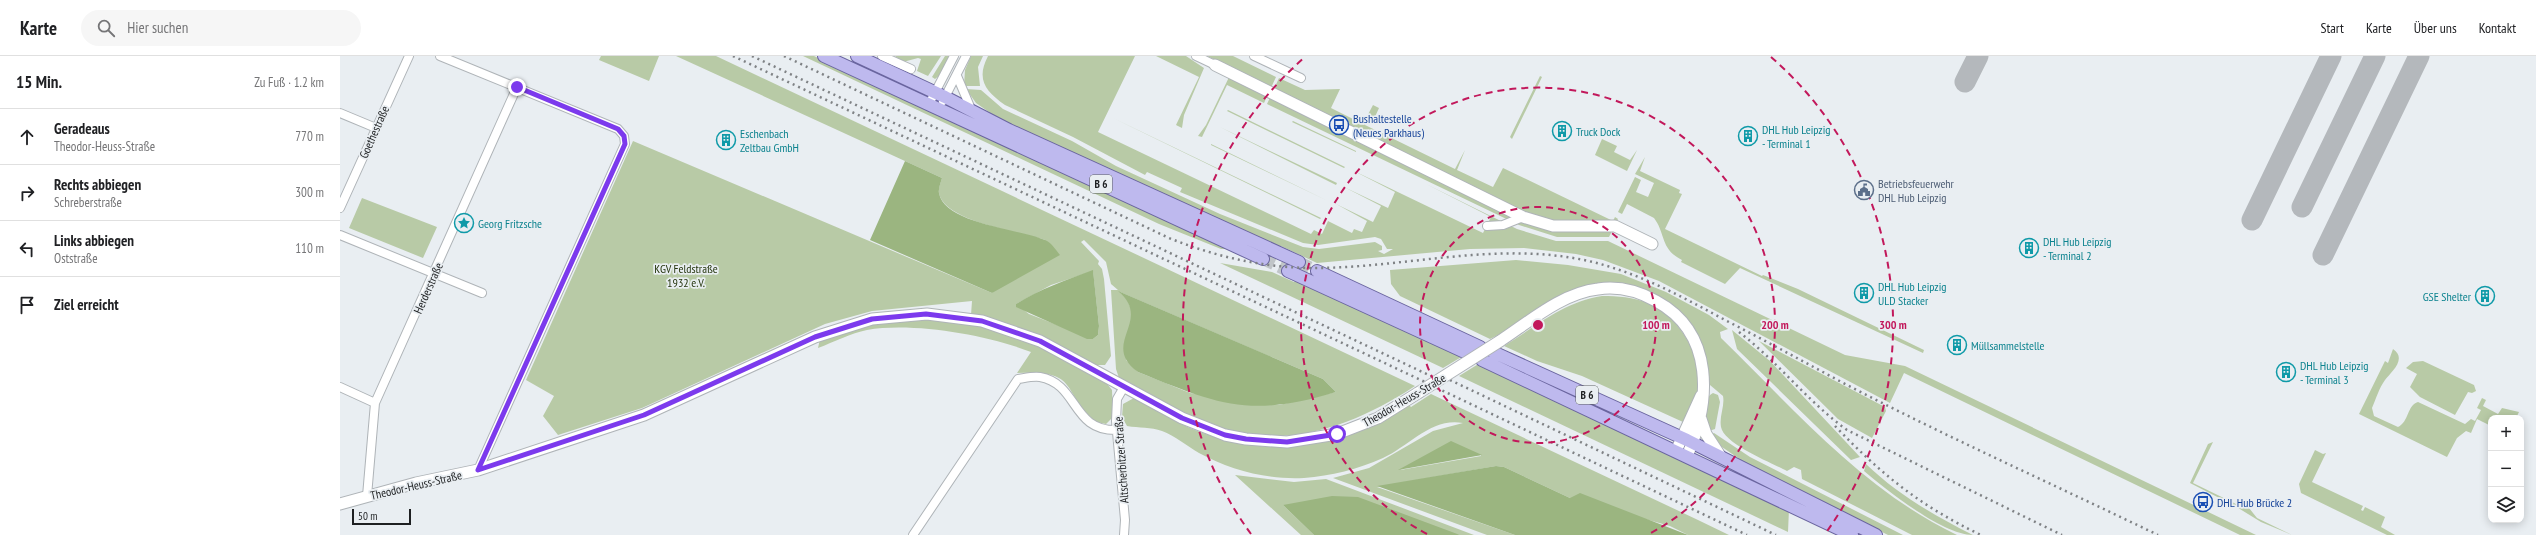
<!DOCTYPE html>
<html lang="de">
<head>
<meta charset="utf-8">
<style>
	body { margin:0; font-family:"PT Sans Narrow",sans-serif; background:#f6f6f6; color:#202124 }
	.controls { position:absolute; right:12px; bottom:12px; display:grid; overflow:hidden; border-radius:8px; box-shadow:0 2px 10px #0003 }
	.controls button { width:36px; height:36px; display:grid; place-items:center; padding:0; border:0; border-bottom:1px solid #e0e0e0; background:#fff; color:#202124; font:20px sans-serif }
	.scale { position:absolute; left:12px; bottom:10px; width:59px; box-sizing:border-box; padding-left:4px; border:2px solid #1e2022; border-top:0; font-size:11px; line-height:14px; white-space:nowrap; color:#1e2022; -webkit-text-stroke:3px #e9eef2; paint-order:stroke }
	.stop { position:absolute; width:12px; height:12px; margin:-9px; border:3px solid #7c3aed; border-radius:50%; background:#fff }
	.stop.end { background:#7c3aed; border-color:#fff; box-shadow:0 1px 4px #0008 }
	.list { margin:0; padding:0; list-style:none }
	h2 { display:flex; justify-content:space-between; align-items:center; height:52px; margin:0; padding:0 16px; font-size:17px }
	h2 small { font-size:13px; font-weight:400; color:#757577 }
	.list li { display:grid; grid-template-columns:26px 1fr auto; gap:12px; align-items:center; box-sizing:border-box; height:56px; padding:0 16px; border-top:1px solid #e0e0e0 }
	.list b { display:block; font-size:15px; white-space:nowrap }
	.list p { margin:0; font-size:13px; white-space:nowrap; color:#757577 }
	.list em { font-size:13px; font-style:normal; color:#757577 }
	.icon { flex:none; width:22px; height:22px; fill:none; stroke:currentColor; stroke-width:2; stroke-linecap:round; stroke-linejoin:round }
	.map { position:relative; flex:none; width:2196px; height:479px; overflow:hidden }
	header { display:flex; align-items:center; gap:24px; box-sizing:border-box; height:56px; padding:0 20px; background:#fff; border-bottom:1px solid #e0e0e0 }
	header strong { font-size:19px }
	nav { display:flex; gap:22px; margin-inline-start:auto; font-size:14px }
	.search { width:280px; height:36px; background:#f6f6f6; display:flex; align-items:center; gap:10px; box-sizing:border-box; padding:0 14px; border-radius:22px; color:#757577; font-size:15px }
	main { display:flex }
	aside { flex:1; background:#fff }
	.map>svg:first-child { display:block }
</style>
</head>
<body>
<header>
<strong>Karte</strong>
<div class="search"><svg class="icon" aria-label="search" viewBox="0 0 24 24"><circle cx="10" cy="10" r="6"/><path d="M15 15l6 6"/></svg>Hier suchen</div>
<nav><a>Start</a><a>Karte</a><a>Über uns</a><a>Kontakt</a></nav>
</header>
<main>
<aside>
<h2>15 Min.<small>Zu Fuß · 1.2 km</small></h2>
<ul class="list">
<li><svg class="icon" aria-label="ahead" viewBox="0 0 24 24"><path d="M12 20V5M6 11l6-6 6 6"/></svg><div><b>Geradeaus</b><p>Theodor-Heuss-Straße</p></div><em>770 m</em></li>
<li><svg class="icon" aria-label="right" viewBox="0 0 24 24"><path d="M7 20v-9h11M14 6l5 5-5 5"/></svg><div><b>Rechts abbiegen</b><p>Schreberstraße</p></div><em>300 m</em></li>
<li><svg class="icon" aria-label="left" viewBox="0 0 24 24"><path d="M17 20v-9H6M10 6l-5 5 5 5"/></svg><div><b>Links abbiegen</b><p>Oststraße</p></div><em>110 m</em></li>
<li><svg class="icon" aria-label="arrive" viewBox="0 0 24 24"><path d="M6 21V4h12l-3 4 3 4H6"/></svg><div><b>Ziel erreicht</b></div></li>
</ul>
</aside>
<div class="map">
<svg width="2196" height="479" viewBox="0 0 2196 479">
	<rect width="100%" height="100%" fill="#e9eef2"/>
	<!-- green -->
	<path fill="#b8caa6" fill-rule="evenodd" d="M261,0H319L309,25L259,4Z
		M336,0H376L1075,330C1019,367 950,394 883,373C846,362 812,340 779,322L776,313L771,234H778L771,228L766,206L744,184L741,186L759,205L758,208L762,213L764,223L771,300L765,309H754L631,259L632,245L532,255L485,268L302,352L218,379L203,360L214,340L186,324L293,85L652,237L705,184C682,176 604,166 599,137C598,132 601,126 602,122ZM753,215L759,270L758,279L753,283L689,258L676,248L711,229ZM780,236L983,323L996,336L939,349L850,337L798,316L786,304L792,255L787,243Z
		M463,0H474L888,193H881L819,168Z
		M555,0H601L588,20L577,15L581,3L578,2L563,6Z
		M605,0H609L600,19L595,23L592,21Z
		M631,0H643L638,11L640,30H624L625,14Z
		M648,0H795L758,76L971,178L974,174L982,178L988,165L1012,177L1014,173L1022,176L1027,165L996,148L1033,166L1041,150L1004,131L1048,152L1055,136L1012,114L1143,177L1151,161L1086,128L1177,173L1216,185H1268L1505,299L1565,310L1916,479H1900L1564,317L1550,347L1319,225L1263,204L1236,198L1184,192L1130,193L977,207L941,190L939,192L659,63L636,47L626,33L641,34L663,53L732,85L776,110L880,158L963,191L979,193L1035,186L1042,190V194L1038,195L1044,198L1053,193H1047L1041,183L1035,181L978,189L963,187L840,136L842,132L807,116L805,119L733,81L665,49C645,35 636,23 648,0Z
		M816,0H846L864,12L844,59L842,72L836,69L859,21Z
		M867,0H893L936,21L924,47L887,29L862,81L858,80L866,69L891,17L888,10Z
		M1200,20L1202,21L1172,83L1170,81Z
		M939,22L965,34L1000,33L991,52L1023,68L1033,49L1039,52L1034,63L1029,61L1025,69L1115,113L1125,94L1117,114L1153,131L1163,112L1273,165L1275,161L1278,163L1269,181H1217L1179,169L927,48Z
		M888,54L1005,111L1004,112L887,55Z
		M773,62L981,162L980,163Z
		M953,65L1016,95V96L952,66Z
		M880,71L997,127L996,129Z
		M1262,83L1277,90L1274,96L1290,104L1297,94L1287,115L1255,99Z
		M871,88L988,145L871,89Z
		M1305,101L1300,115L1340,134L1339,137L1342,138L1325,173L1422,220L1423,219L1458,233L1584,294L1583,297L1400,212L1385,228L1341,206L1342,204C1320,193 1326,178 1314,162L1287,148L1282,158L1278,156L1295,121L1301,124L1296,136L1308,141L1314,127L1295,118Z
		M22,142L97,171L83,202L9,172Z
		M1176,204L1228,209L1281,218L1326,236L1369,259L1388,273L1380,276L1381,282C1454,353 1523,434 1617,479H1572L1462,423L1461,414L1454,411L1447,415C1432,407 1384,388 1381,371C1379,360 1385,350 1383,340L1370,329L1364,295L1333,251L1261,228L1150,283L1060,240L1051,228L1050,214Z
		M880,207L932,216L954,226L956,224L1123,300L1103,312Z
		M1262,240C1278,240 1293,241 1308,247C1339,261 1362,298 1358,332C1356,345 1349,356 1343,366L1242,320L1197,305L1164,290C1195,271 1223,246 1262,240Z
		M580,262L643,270L686,283L764,324L772,334L773,361L766,368L756,366C719,334 741,314 677,317L691,296C648,279 573,266 527,274C511,277 494,286 478,292L480,283L528,269Z
		M1392,274L1430,305L1520,401L1511,404L1397,293Z
		M1419,285L1545,351L1546,355L1532,382L1498,363Z
		M2053,293C2068,303 2050,317 2045,324C2039,332 2036,343 2032,352L2034,360L2058,371C2069,366 2067,349 2078,346L2125,368L2131,363L2135,365L2141,354L2137,352L2142,342L2146,344L2143,350L2158,358L2162,352L2179,356L2176,362H2151V370L2137,363L2131,377L2126,375L2117,382L2107,401L2019,358L2045,305L2048,307Z
		M2083,305L2134,329L2136,335L2132,337L2128,336L2115,359L2080,341L2070,331L2077,318L2066,312L2073,306Z
		M1140,307L1449,453L1448,476L1119,320Z
		M1373,337L1378,339L1380,346L1375,373L1369,375C1366,365 1361,343 1373,337Z
		M1091,338L1358,464L1389,479H1348L1330,470L1230,442L1164,411L1156,410L1037,431L1175,479H1147L993,422L1029,412L1093,375L1123,367C1092,361 1069,390 1043,402C1018,413 991,420 964,422C928,424 890,414 859,397C847,390 835,380 822,375C811,371 799,372 787,370L782,361L783,348L794,342C814,348 831,364 850,372C930,405 997,393 1069,349L1071,351ZM1141,399V400L1060,414L1079,404Z
		M1374,377L1410,401L1563,479H1548L1404,406L1379,389L1372,378Z
		M1873,386L1853,427L1896,448L1897,446L1909,452L1917,462L1952,479L1921,466L1895,450L1850,427L1868,388Z
		M1975,394L1983,398L1986,397L1972,426L2023,450L2021,454L2023,455L2025,451L2045,461L2041,471L2055,479H2047L1961,437L1959,428Z
		M1526,408C1557,438 1595,460 1633,479C1603,479 1548,435 1524,415Z
		M895,419L954,426L986,423L1134,479H1120L943,449L974,479H961Z"/>
	<!-- forest -->
	<path fill="#9bb580" d="M565,105L602,122C601,126 598,133 599,137C604,168 681,173 705,184C712,187 715,193 720,199L652,237L530,184Z
		M753,214L759,270L758,279L753,283H747L676,251V248C700,233 726,224 753,214Z
		M778,235L983,323L996,336C910,362 879,349 798,316C759,288 814,265 778,235Z
		M1111,385L1142,399L1058,414Z
		M1156,410L1164,411L1230,442L1240,437L1348,479H1175L1037,430Z
		M992,440L1018,441L1120,479H974L943,449Z"/>
	<g fill="none" stroke-linecap="round" stroke-linejoin="round">
		<!-- taxiway -->
		<path stroke="#b4b8bc" stroke-width="21" d="M1625,26L1638,0
			M1962,151L2035,0
			M1912,164L1991,0
			M1983,199L2079,0"/>
		<!-- primary-tunnel -->
		<path stroke="#c0c5c8" stroke-width="12" stroke-dasharray="12 6" stroke-linecap="butt" d="M923,203L948,215
			M959,206L977,215"/>
		<!-- street casing -->
		<g stroke="#afb4b8" stroke-width="10">
			<path id="street" d="M100,0L278,73L284,80L285,88L138,414
				M542,0L571,13
				M856,0L875,9
				M914,0L961,22
				M617,20L631,53
				M603,45L626,0
				M589,48L614,0
				M0,57L36,72
				M0,152L69,0
				M1147,170L1163,169L1183,161
				M0,179L142,237
				M0,331L35,347
				M784,331L777,343L776,365L785,464L784,479
				M27,440L35,347L177,31
				M573,479L678,323C685,322 693,320 700,321C739,328 731,376 778,374"/>
		</g>
		<!-- secondary casing -->
		<g stroke="#afb4b8" stroke-width="13">
			<path id="secondary" d="M875,9L1183,161L1213,170H1275L1312,188
				M1160,285C1189,266 1222,237 1258,233C1278,230 1298,235 1316,245C1375,277 1371,346 1347,400
				M1361,363L1366,378L1381,401
				M1336,395L1361,340
				M0,448L76,427L138,414L304,359L475,281L532,263L587,258L642,265L700,285L842,362L885,379L906,383L947,386L997,378L1038,362L1078,337"/>
		</g>
		<!-- primary casing -->
		<g stroke="#6a659f" stroke-width="14">
			<path id="primary" d="M484,0L923,203
				M517,0L605,41L669,74L959,206
				M948,215L1129,298
				M977,215L1140,291
				M1153,296L1347,384L1536,479
				M1142,304L1512,479"/>
		</g>
		<!-- street -->
		<use href="#street" stroke="#fff" stroke-width="8"/>
		<!-- secondary -->
		<use href="#secondary" stroke="#fff" stroke-width="11"/>
		<!-- primary -->
		<use href="#primary" stroke="#beb9ee" stroke-width="12"/>
		<!-- rail -->
		<path stroke="#7f8285" stroke-width="2.5" stroke-dasharray="2 4" stroke-linecap="butt" d="M393,0L1085,326
			M412,0L1093,321
			M444,0L829,182C874,200 920,211 969,212C1061,213 1152,185 1244,204C1295,215 1339,239 1385,264C1426,285 1466,307 1507,329C1609,382 1715,429 1818,479
			M1399,276C1438,306 1467,345 1507,374L1722,479
			M1110,324L1436,479
			M1097,332L1407,479
			M1495,370C1541,418 1580,450 1641,479"/>
		<!-- secondary-bridge casing -->
		<g stroke="#afb4b8" stroke-width="13" stroke-linecap="butt">
			<path id="secondary-bridge" d="M1078,337L1160,285"/>
		</g>
		<!-- secondary-bridge -->
		<use href="#secondary-bridge" stroke="#fff" stroke-width="11"/>
	</g>
	<g fill="none" stroke-linecap="round" stroke-linejoin="round">
		<!-- route -->
		<path stroke="#7c3aed" stroke-width="5" d="M177,31L278,73L284,80L285,88L138,414L304,359L475,281L532,263L586,258L642,265L700,285L842,362L885,379L906,383L947,386L997,378"/>
	</g>
	<!-- distance rings -->
	<g fill="none" stroke="#c2185b" stroke-width="2" stroke-dasharray="7 5">
		<circle cx="1198" cy="269" r="118"/>
		<path d="M1087 478A237 237 0 1 1 1309 478"/>
		<path d="M911 478A355 355 0 0 1 965 1M1431 1A355 355 0 0 1 1485 478"/>
	</g>
	<!-- icons -->
	<defs>
		<g id="bus-ring" transform="scale(1)"><circle r="9.5" fill="#e9eef2" stroke="#1a4fb4" stroke-width="1.5"/><path d="M-5-6H5V4H4V6H2V4H-2V6H-4V4H-5ZM-3.5-4V0h7V-4ZM-3.5 1.2v1.5H-2V1.2ZM2 1.2v1.5H3.5V1.2Z" fill="#1a4fb4"/></g>
		<g id="building-ring" transform="scale(1)"><circle r="9.5" fill="#e9eef2" stroke="#0f9aa8" stroke-width="1.5"/><path d="M-4-6H4V6H1V3H-1V6H-4ZM-2.5-4.3h1.7v1.8h-1.7ZM.8-4.3h1.7v1.8H.8ZM-2.5-1h1.7V.8h-1.7ZM.8-1h1.7V.8H.8Z" fill="#0f9aa8"/></g>
		<g id="civic-ring" transform="scale(1)"><circle r="9.5" fill="#e9eef2" stroke="#5c6f8a" stroke-width="1.5"/><path d="M-.6-6.5H3V-4.5H.6V-3L4-1V1h2V6H-6V1h2V-1L-.6-3ZM-1.2 2.5V6h2.4V2.5Z" fill="#5c6f8a"/></g>
		<g id="sight-ring" transform="scale(1)"><circle r="9.5" fill="#e9eef2" stroke="#0f9aa8" stroke-width="1.5"/><path d="M0-6L1.8-2.2L6-1.7L2.9 1.2L3.7 5.4L0 3.3L-3.7 5.4L-2.9 1.2L-6-1.7L-1.8-2.2Z" fill="#0f9aa8"/></g>
	</defs>
	<g fill-rule="evenodd">
		<use href="#bus-ring" x="999" y="69"/>
		<use href="#building-ring" x="1222" y="75"/>
		<use href="#building-ring" x="1408" y="80"/>
		<use href="#building-ring" x="386" y="84"/>
		<use href="#civic-ring" x="1524" y="134"/>
		<use href="#sight-ring" x="124" y="167"/>
		<use href="#building-ring" x="1689" y="192"/>
		<use href="#building-ring" x="1524" y="237"/>
		<use href="#building-ring" x="2145" y="240"/>
		<use href="#building-ring" x="1617" y="289"/>
		<use href="#building-ring" x="1946" y="316"/>
		<use href="#bus-ring" x="1863" y="446"/>
	</g>
	<g text-anchor="middle" dominant-baseline="central" stroke-width="3.5" stroke-linejoin="round" paint-order="stroke">
		<!-- shield labels -->
		<g fill="#e9eef2" stroke="#5b5e60" stroke-width="1">
			<rect x="750" y="119" width="22" height="18" rx="3"/>
			<rect x="1236" y="330" width="22" height="18" rx="3"/>
		</g>
		<g font-size="11" font-weight="bold" fill="#1e2022">
			<text x="761" y="128">B 6</text>
			<text x="1247" y="339">B 6</text>
		</g>
		<!-- transit labels -->
		<g font-size="12" fill="#164399" stroke="#e9eef2" text-anchor="start">
			<text x="1013" y="62">Bushaltestelle<tspan x="1013" dy="14">(Neues Parkhaus)</tspan></text>
			<text x="1877" y="446">DHL Hub Brücke 2</text>
		</g>
		<!-- culture labels -->
		<g font-size="12" fill="#0d838f" stroke="#e9eef2" text-anchor="start">
			<text x="1422" y="73">DHL Hub Leipzig<tspan x="1422" dy="14">- Terminal 1</tspan></text>
			<text x="1236" y="75">Truck Dock</text>
			<text x="400" y="77">Eschenbach<tspan x="400" dy="14">Zeltbau GmbH</tspan></text>
			<text x="138" y="167">Georg Fritzsche</text>
			<text x="1703" y="185">DHL Hub Leipzig<tspan x="1703" dy="14">- Terminal 2</tspan></text>
			<text x="1538" y="230">DHL Hub Leipzig<tspan x="1538" dy="14">ULD Stacker</tspan></text>
			<text x="2131" y="240" text-anchor="end">GSE Shelter</text>
			<text x="1631" y="289">Müllsammelstelle</text>
			<text x="1960" y="309">DHL Hub Leipzig<tspan x="1960" dy="14">- Terminal 3</tspan></text>
		</g>
		<!-- street labels -->
		<g font-size="12" fill="#1e2022" stroke="#e9eef2">
			<text transform="translate(34 76) rotate(-66)">Goethestraße</text>
			<text transform="translate(88 232) rotate(-66)">Herderstraße</text>
			<text transform="translate(1064 344) rotate(-30)">Theodor-Heuss-Straße</text>
			<text transform="translate(781 404) rotate(-94)">Altscherbitzer Straße</text>
			<text transform="translate(76 429) rotate(-13)">Theodor-Heuss-Straße</text>
		</g>
		<!-- service labels -->
		<g font-size="12" fill="#4e5e75" stroke="#e9eef2" text-anchor="start">
			<text x="1538" y="127">Betriebsfeuerwehr<tspan x="1538" dy="14">DHL Hub Leipzig</tspan></text>
		</g>
		<!-- park labels -->
		<g font-size="12" fill="#24350d" stroke="#e9eef2">
			<text x="346" y="212">KGV Feldstraße<tspan x="346" dy="14">1932 e.V.</tspan></text>
		</g>
	</g>
	<circle cx="1198" cy="269" r="6" fill="#c2185b" stroke="#e9eef2" stroke-width="2"/>
	<g font-size="12" text-anchor="middle" font-weight="bold" fill="#c2185b" stroke="#e9eef2" stroke-width="3.5" stroke-linejoin="round" paint-order="stroke">
		<text x="1316" y="273">100 m</text>
		<text x="1435" y="273">200 m</text>
		<text x="1553" y="273">300 m</text>
	</g>
</svg>
<div class="controls">
<button>+</button>
<button>−</button>
<button><svg class="icon" aria-label="layers" viewBox="0 0 24 24"><path d="M12 4l9 5-9 5-9-5zM3 14l9 5 9-5"/></svg></button>
</div>
<div class="scale">50 m</div>
<div class="stop" style="left:997px;top:378px"></div>
<div class="stop end" style="left:177px;top:31px"></div>
</div>
</main>
</body>
</html>
